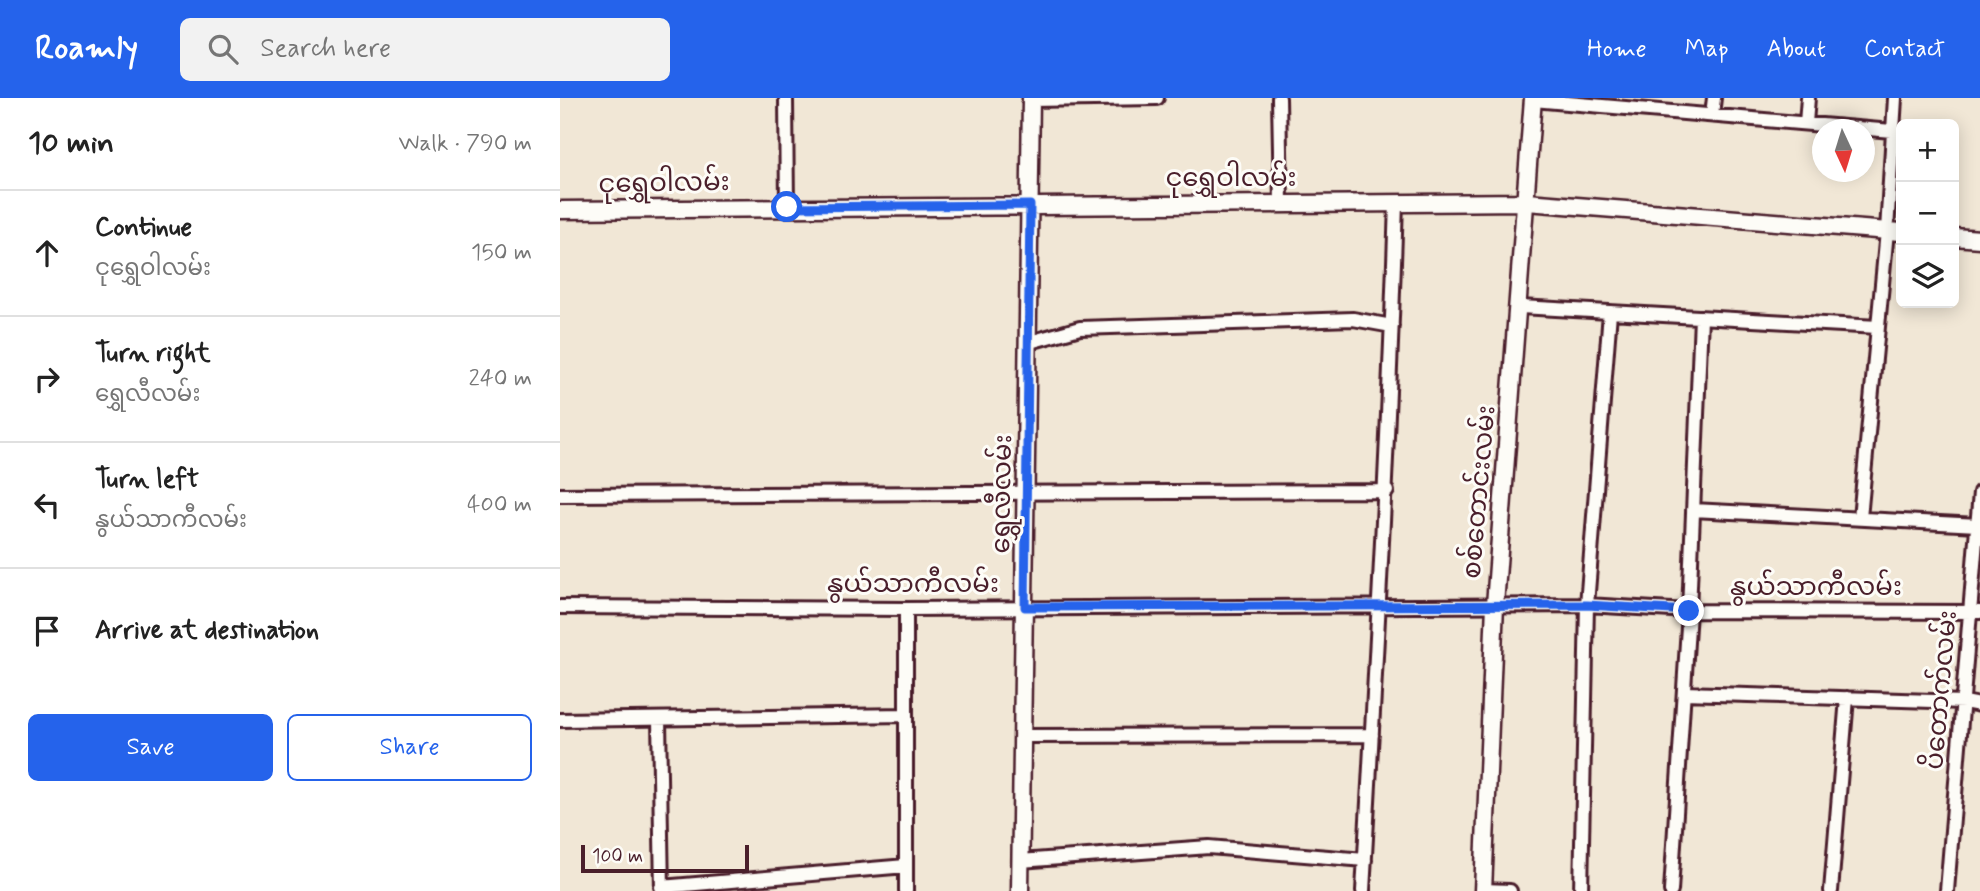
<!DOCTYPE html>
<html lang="en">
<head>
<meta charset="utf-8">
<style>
	body { margin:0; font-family:Mynerve,"Noto Sans Myanmar",sans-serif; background:#f2f2f2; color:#222 }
	.controls { position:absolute; right:21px; top:21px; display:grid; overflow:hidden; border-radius:10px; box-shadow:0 4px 18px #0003 }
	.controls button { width:63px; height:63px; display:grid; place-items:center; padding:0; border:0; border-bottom:2px solid #e0e0e0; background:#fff; color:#222; font:35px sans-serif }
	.compass { position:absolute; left:1252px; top:21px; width:63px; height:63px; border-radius:50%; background:#fff; box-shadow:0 4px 18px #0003; rotate:176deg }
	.scale { position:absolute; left:21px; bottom:18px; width:168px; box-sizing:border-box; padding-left:7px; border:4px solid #4a1f2b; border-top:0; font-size:19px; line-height:24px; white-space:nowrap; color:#4a1f2b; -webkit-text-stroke:5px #fdfcf7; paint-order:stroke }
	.stop { position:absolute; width:21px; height:21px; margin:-16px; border:5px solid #2563eb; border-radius:50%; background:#fff }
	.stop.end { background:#2563eb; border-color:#fff; box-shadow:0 2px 7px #0008 }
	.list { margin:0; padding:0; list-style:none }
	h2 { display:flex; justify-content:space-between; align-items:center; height:91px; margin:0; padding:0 28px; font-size:30px }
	h2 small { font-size:23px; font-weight:400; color:#767676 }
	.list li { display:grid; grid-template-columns:46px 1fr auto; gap:21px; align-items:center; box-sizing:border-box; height:126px; padding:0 28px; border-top:2px solid #e0e0e0 }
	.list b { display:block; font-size:26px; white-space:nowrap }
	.list p { margin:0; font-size:23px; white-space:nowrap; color:#767676 }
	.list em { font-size:23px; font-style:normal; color:#767676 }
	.actions { display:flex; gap:14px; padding:21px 28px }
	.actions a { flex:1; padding:16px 0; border:2px solid #2563eb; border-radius:10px; text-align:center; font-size:24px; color:#2563eb }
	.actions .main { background:#2563eb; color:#fff }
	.icon { flex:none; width:38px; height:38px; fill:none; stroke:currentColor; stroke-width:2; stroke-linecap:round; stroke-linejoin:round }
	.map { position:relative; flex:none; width:1420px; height:793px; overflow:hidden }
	header { display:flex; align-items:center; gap:42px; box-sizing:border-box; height:98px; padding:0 35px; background:#2563eb; color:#fff }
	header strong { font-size:33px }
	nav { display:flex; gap:38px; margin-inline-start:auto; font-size:24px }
	.search { width:490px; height:63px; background:#f2f2f2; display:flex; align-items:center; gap:18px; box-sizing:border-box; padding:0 24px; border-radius:10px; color:#767676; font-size:26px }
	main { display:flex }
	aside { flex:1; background:#fff }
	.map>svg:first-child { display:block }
</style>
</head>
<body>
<header>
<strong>Roamly</strong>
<div class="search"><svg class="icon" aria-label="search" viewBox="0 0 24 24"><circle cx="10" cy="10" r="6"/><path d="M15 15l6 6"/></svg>Search here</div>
<nav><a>Home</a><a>Map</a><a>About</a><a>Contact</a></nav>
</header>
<main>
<aside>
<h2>10 min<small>Walk · 790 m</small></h2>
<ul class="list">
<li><svg class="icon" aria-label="ahead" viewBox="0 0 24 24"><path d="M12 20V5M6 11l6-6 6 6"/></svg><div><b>Continue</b><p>ငုရွှေဝါလမ်း</p></div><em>150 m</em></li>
<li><svg class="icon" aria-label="right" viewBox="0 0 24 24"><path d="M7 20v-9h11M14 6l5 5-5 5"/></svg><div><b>Turn right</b><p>ရွှေလီလမ်း</p></div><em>240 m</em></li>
<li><svg class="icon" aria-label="left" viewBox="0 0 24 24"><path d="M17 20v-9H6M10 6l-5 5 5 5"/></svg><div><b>Turn left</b><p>နွယ်သာကီလမ်း</p></div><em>400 m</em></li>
<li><svg class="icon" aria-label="arrive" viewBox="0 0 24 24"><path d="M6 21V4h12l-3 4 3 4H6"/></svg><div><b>Arrive at destination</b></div></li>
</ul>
<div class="actions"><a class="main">Save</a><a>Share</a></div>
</aside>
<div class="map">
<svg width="1420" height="793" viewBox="0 0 1420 793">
	<rect width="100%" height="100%" fill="#f1e7d6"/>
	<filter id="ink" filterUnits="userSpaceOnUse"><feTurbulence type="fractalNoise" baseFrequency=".0143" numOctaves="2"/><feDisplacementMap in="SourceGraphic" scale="14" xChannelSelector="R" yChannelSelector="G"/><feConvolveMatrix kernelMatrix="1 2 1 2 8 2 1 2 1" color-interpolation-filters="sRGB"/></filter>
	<g filter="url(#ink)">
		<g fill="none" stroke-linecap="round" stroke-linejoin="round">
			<!-- minor casing -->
			<g stroke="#4a1f2b" stroke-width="18">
				<path id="minor" d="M226,0L227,109
					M719,0L721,105
					M471,2L597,0
					M973,2L1332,33
					M1152,17L1154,0
					M1246,25L1248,0
					M960,209L1318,229
					M470,244L520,230L793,221L832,228
					M0,397L827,393
					M1133,412L1418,427
					M1300,420L1327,133L1335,0
					M0,509L346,511L1027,507L1129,513L1420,514
					M346,511V793
					M1124,595L1404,604L1420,607
					M99,621L102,793
					M0,622L346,617
					M465,638L812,637
					M460,763L649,749L805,762
					M101,789L346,768
					M923,792L950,793
					M803,793C816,563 829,334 836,104
					M1021,793L1027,507L1050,214
					M1111,793L1129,513L1141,219
					M1271,793L1287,600
					M1387,793L1420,394"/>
			</g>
			<!-- tertiary casing -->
			<g stroke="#4a1f2b" stroke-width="21">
				<path id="tertiary" d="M0,112L967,104L1341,134
					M1394,139L1420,141
					M460,793L471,0
					M923,793L935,507L973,0"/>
			</g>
			<!-- minor -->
			<use href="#minor" stroke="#fdfcf7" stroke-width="12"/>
			<!-- tertiary -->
			<use href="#tertiary" stroke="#fdfcf7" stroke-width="16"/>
		</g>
	</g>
	<g fill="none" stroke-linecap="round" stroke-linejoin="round" filter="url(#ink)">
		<!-- route -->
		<path stroke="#2563eb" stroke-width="9" d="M227,109L470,107L465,509L1027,507L1129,513"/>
	</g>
	<g text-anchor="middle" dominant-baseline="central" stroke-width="6" stroke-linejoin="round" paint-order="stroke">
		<!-- street labels -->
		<g font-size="26" fill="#4a1f2b" stroke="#fdfcf7">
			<text x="671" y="81">ငုရွှေဝါလမ်း</text>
			<text transform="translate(104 86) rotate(-1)">ငုရွှေဝါလမ်း</text>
			<text transform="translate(920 394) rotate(-85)">စစ်တောင်းလမ်း</text>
			<text transform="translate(443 396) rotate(-89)">ရွှေလီလမ်း</text>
			<text x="353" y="487">နွယ်သာကီလမ်း</text>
			<text x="1256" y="490">နွယ်သာကီလမ်း</text>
			<text transform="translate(1382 592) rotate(-85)">ပိတောက်လမ်း</text>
		</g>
	</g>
</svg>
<div class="controls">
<button>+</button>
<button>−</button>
<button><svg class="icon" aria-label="layers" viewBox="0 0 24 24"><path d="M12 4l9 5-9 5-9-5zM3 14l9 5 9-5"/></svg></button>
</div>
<svg class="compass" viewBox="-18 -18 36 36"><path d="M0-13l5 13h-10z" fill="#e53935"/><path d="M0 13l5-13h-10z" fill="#767676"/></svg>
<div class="scale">100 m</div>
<div class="stop" style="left:227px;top:109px"></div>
<div class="stop end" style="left:1129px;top:513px"></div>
</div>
</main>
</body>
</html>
